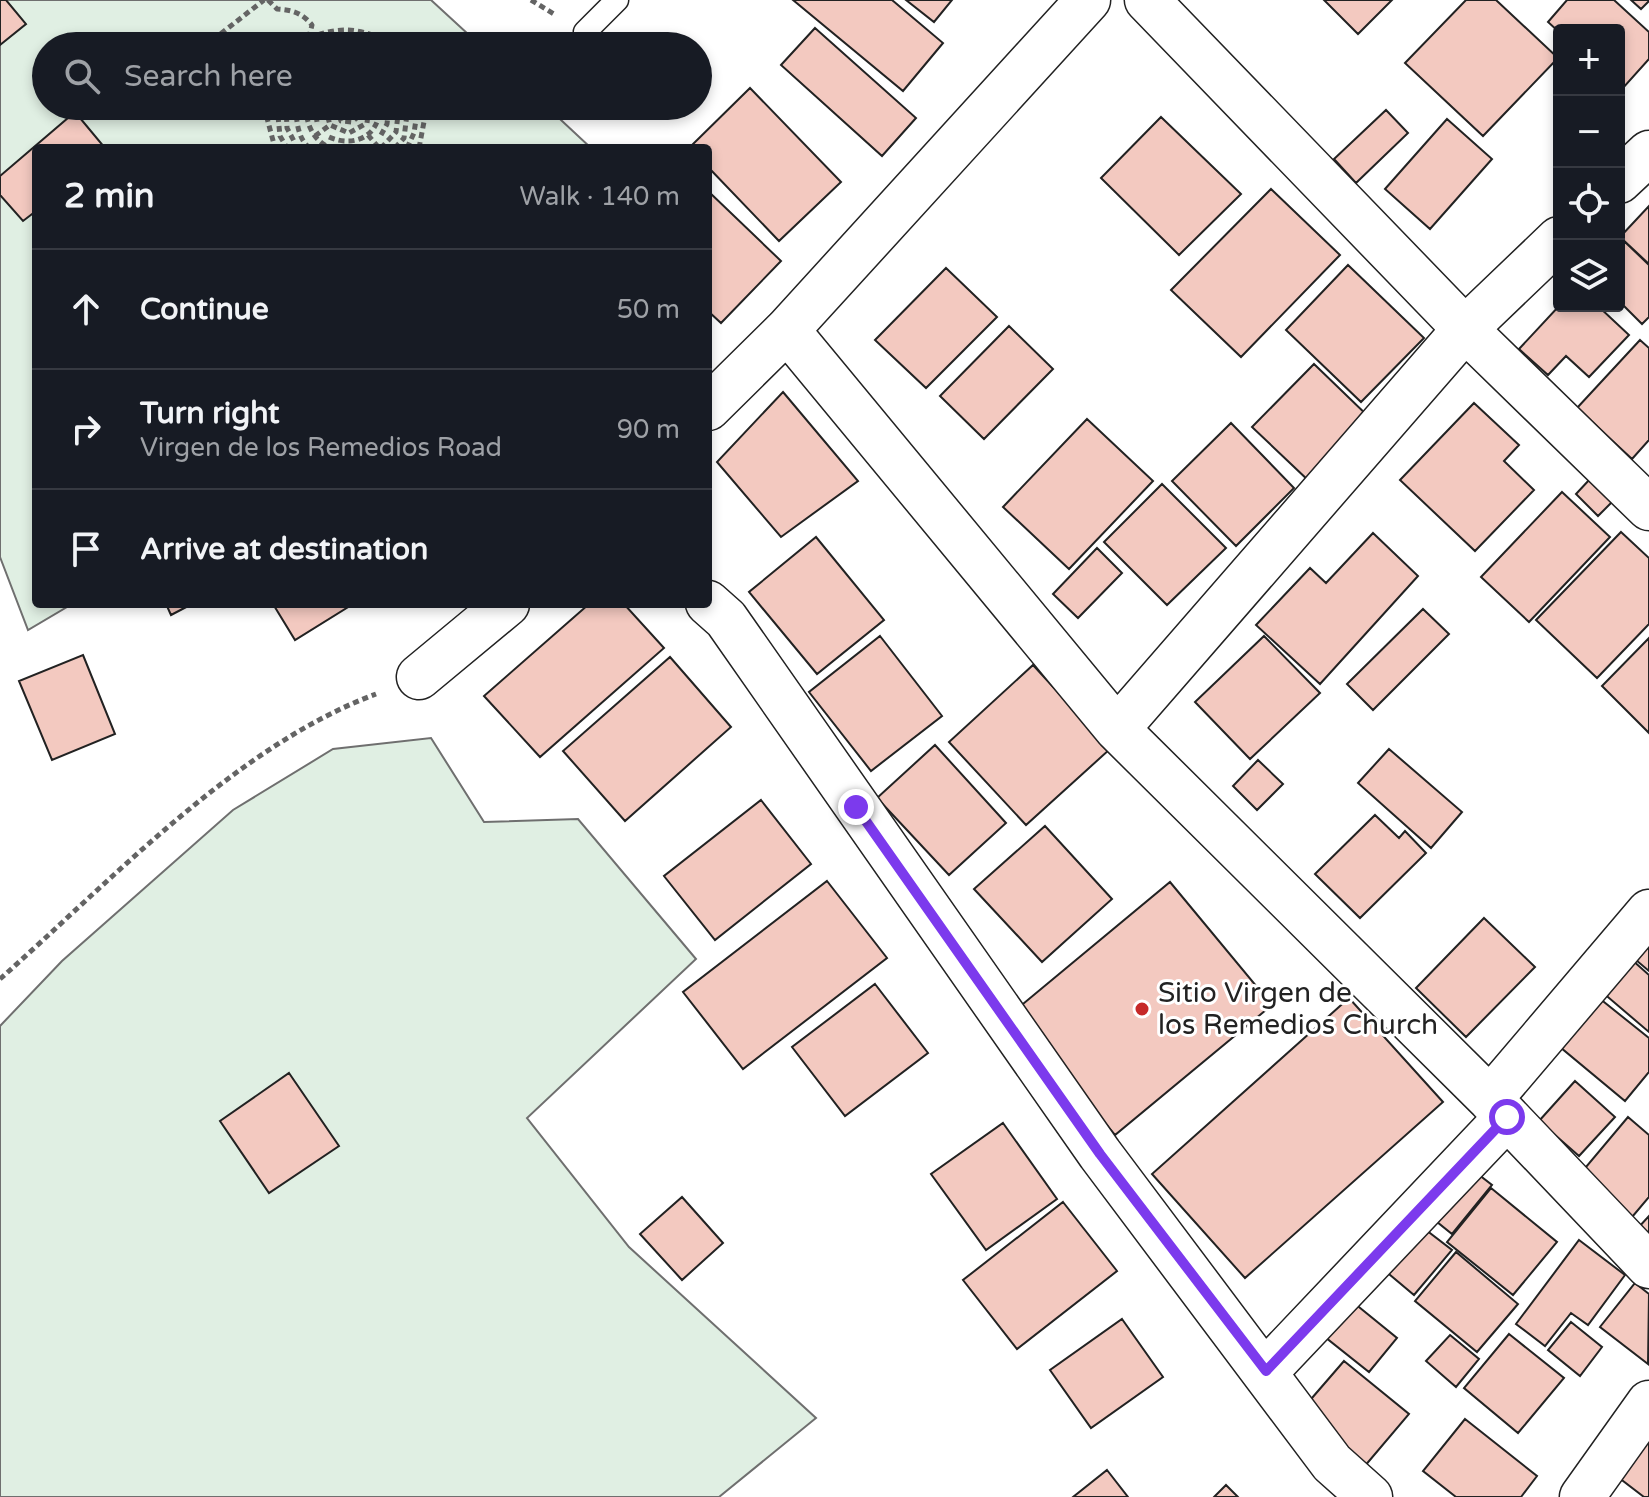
<!DOCTYPE html>
<html lang="en">
<head>
<meta charset="utf-8">
<style>
	body { margin:0; font-family:"Varela Round",sans-serif; background:#20242c; color:#f1f3f6 }
	.controls { position:absolute; right:24px; top:24px; display:grid; overflow:hidden; border-radius:8px; box-shadow:0 4px 12px #0003 }
	.controls button { width:72px; height:72px; display:grid; place-items:center; padding:0; border:0; border-bottom:2px solid #363941; background:#171b24; color:#f1f3f6; font:40px sans-serif }
	.stop { position:absolute; width:24px; height:24px; margin:-18px; border:6px solid #7c3aed; border-radius:50%; background:#fff }
	.stop.end { background:#7c3aed; border-color:#fff; box-shadow:0 2px 8px #0008 }
	.list { margin:0; padding:0; list-style:none }
	h2 { display:flex; justify-content:space-between; align-items:center; height:104px; margin:0; padding:0 32px; font-size:34px }
	h2 small { font-size:26px; font-weight:400; color:#9ea1a6 }
	.list li { display:grid; grid-template-columns:52px 1fr auto; gap:24px; align-items:center; box-sizing:border-box; height:120px; padding:0 32px; border-top:2px solid #363941 }
	.list b { display:block; font-size:30px; white-space:nowrap }
	.list p { margin:0; font-size:26px; white-space:nowrap; color:#9ea1a6 }
	.list em { font-size:26px; font-style:normal; color:#9ea1a6 }
	.icon { flex:none; width:44px; height:44px; fill:none; stroke:currentColor; stroke-width:2; stroke-linecap:round; stroke-linejoin:round }
	.map { position:relative; flex:none; width:1649px; height:1497px; overflow:hidden }
	.search { position:absolute; background:#171b24; box-shadow:0 4px 12px #0003; left:32px; top:32px; width:680px; height:88px; display:flex; align-items:center; gap:20px; box-sizing:border-box; padding:0 28px; border-radius:44px; color:#9ea1a6; font-size:30px }
	.panel { position:absolute; background:#171b24; box-shadow:0 4px 12px #0003; left:32px; top:144px; width:680px; height:464px; border-radius:8px }
	.map>svg:first-child { display:block }
</style>
</head>
<body>
<div class="map">
<svg width="1649" height="1497" viewBox="0 0 1649 1497">
	<rect width="100%" height="100%" fill="#fff"/>
	<!-- green -->
	<path fill="#e0efe3" stroke="#6f6f6f" stroke-width="2" d="M0,0H431L481,46H46V106H546L591,148H36V604H72L28,630L0,557Z
		M431,738L484,822L578,819L696,959L527,1118L629,1247L816,1418L719,1497H0V1026L62,961L233,810L333,749Z"/>
	<!-- building -->
	<path fill="#f3c9c0" stroke="#222" stroke-width="2" d="M0,0H6L26,24L0,45Z
		M793,0H892L943,43L903,91Z
		M906,0H952L934,22Z
		M1324,0H1392L1358,34Z
		M1466,0H1496L1558,58L1483,136L1405,63Z
		M1567,0H1614L1649,32V59L1623,88L1619,85V30L1559,32L1548,22Z
		M1631,0H1649V1L1641,9Z
		M815,28L916,118L882,156L781,65Z
		M750,88L841,182L779,241L708,167V148H689Z
		M1386,110L1408,133L1356,183L1334,159Z
		M75,112L105,148H36V211L23,221L0,195V176Z
		M1161,117L1241,194L1179,255L1101,178Z
		M1447,119L1492,159L1430,229L1385,189Z
		M1271,189L1340,255L1241,357L1171,290Z
		M708,191L781,261L721,323L708,311Z
		M1649,206V264L1620,237Z
		M1625,242L1649,265V317L1642,324L1619,301V248Z
		M1348,265L1424,338L1361,402L1286,330Z
		M946,268L997,317L926,388L875,340Z
		M1559,306H1598L1629,335L1589,377L1566,356L1548,375L1519,349Z
		M1009,326L1053,369L984,439L940,396Z
		M1640,340L1649,348V440L1632,459L1577,408Z
		M1314,364L1372,420L1310,482L1252,427Z
		M783,392L858,481L781,537L717,462Z
		M1474,403L1519,445L1504,461L1534,490L1475,551L1400,480Z
		M1087,419L1153,481L1069,569L1003,507Z
		M1231,423L1294,488L1236,546L1172,481Z
		M1590,479L1613,501L1598,516L1576,494Z
		M1162,484L1226,548L1167,605L1104,542Z
		M1562,492L1610,537L1529,622L1481,577Z
		M1621,532L1649,558V624L1597,678L1536,620Z
		M1373,533L1418,576L1320,684L1256,625L1310,568L1326,583Z
		M816,537L884,620L817,674L749,592Z
		M1097,548L1122,573L1078,618L1053,594Z
		M166,604H192L171,615Z
		M273,604H353L295,640Z
		M589,604H624L664,648L540,757L484,696Z
		M1423,609L1449,634L1373,710L1347,684Z
		M880,636L942,716L871,771L809,692Z
		M1264,636L1320,693L1250,759L1195,702Z
		M1649,638V733L1602,686Z
		M83,655L115,734L52,760L19,681Z
		M670,657L731,727L625,821L563,751Z
		M1033,665L1110,749L1026,825L949,742Z
		M935,745L1006,823L949,875L877,798Z
		M1389,749L1462,812L1431,848L1358,783Z
		M1258,760L1283,784L1257,810L1233,786Z
		M761,800L811,864L715,940L664,876Z
		M1375,815L1399,838L1405,831L1426,853L1360,918L1315,874Z
		M1045,826L1112,899L1042,962L974,889Z
		M827,881L887,958L743,1069L683,992Z
		M1170,882L1272,1005L1115,1135L1012,1013Z
		M1484,918L1535,967L1466,1037L1416,988Z
		M1649,933V971L1630,955Z
		M1631,959L1649,975V1032L1602,992Z
		M875,984L928,1053L845,1116L792,1047Z
		M1594,994L1649,1038V1072L1625,1101L1554,1042Z
		M1349,998L1443,1102L1245,1278L1152,1174Z
		M289,1073L339,1146L269,1193L220,1121Z
		M1575,1081L1615,1117L1579,1156L1539,1121Z
		M1628,1117L1649,1135V1197L1627,1223L1575,1180Z
		M1003,1123L1057,1199L986,1250L931,1174Z
		M1465,1164L1492,1185L1452,1234L1426,1213Z
		M1491,1188L1557,1242L1513,1295L1447,1242Z
		M682,1197L723,1243L682,1280L640,1234Z
		M1063,1202L1117,1271L1017,1349L963,1280Z
		M1649,1216V1240L1637,1229Z
		M1413,1220L1452,1250L1414,1295L1377,1264Z
		M1579,1240L1625,1275L1588,1325L1571,1313L1545,1346L1516,1324Z
		M1456,1252L1518,1304L1477,1352L1415,1301Z
		M1635,1283L1649,1294L1648,1364L1600,1327Z
		M1354,1303L1397,1338L1369,1372L1325,1337Z
		M1122,1319L1163,1377L1091,1428L1050,1370Z
		M1571,1322L1602,1347L1580,1376L1548,1350Z
		M1509,1334L1564,1378L1518,1433L1464,1388Z
		M1450,1335L1479,1359L1456,1387L1426,1361Z
		M1344,1361L1409,1414L1364,1467L1299,1413Z
		M1465,1419L1537,1476L1521,1497H1456L1423,1471Z
		M1649,1428V1497H1644L1614,1474Z
		M1107,1470L1128,1497H1073Z
		M1226,1485L1238,1497H1214Z"/>
	<g fill="none" stroke-linecap="round" stroke-linejoin="round">
		<!-- service casing -->
		<g stroke="#222" stroke-width="25">
			<path id="service" d="M585,32L617,0"/>
		</g>
		<!-- minor casing -->
		<g stroke="#222" stroke-width="47">
			<path id="minor" d="M1147,0L1465,329L1649,508
				M1619,181L1649,153
				M787,330L1117,729L1490,1099L1649,1266
				M708,408L787,330L1088,0
				M708,603L726,619L1100,1154L1332,1463L1370,1497
				M419,677L507,604
				M1117,729L1465,329L1559,239
				M1490,1099L1649,912
				M1266,1371L1507,1117
				M1582,1497L1649,1403"/>
		</g>
		<!-- path -->
		<path stroke="#646464" stroke-width="5" stroke-dasharray="6 4" stroke-linecap="butt" d="M268,0L277,9C293,10 302,13 312,25L309,37
			M531,0L554,14
			M309,38C341,25 365,28 394,46
			M309,38L315,46
			M323,42L359,40L378,46
			M205,46L264,0
			M296,46H297
			M198,106L206,115L218,106
			M268,106L267,118L275,148
			M277,106L280,136L287,148
			M286,106L287,128L295,143
			M296,106C296,120 298,140 310,148
			M306,106C306,124 313,141 331,148
			M315,106L317,122
			M336,106L341,121L352,122L359,116L358,106
			M325,107L330,125L349,133L367,123L369,106
			M119,113L128,106
			M368,135L379,148
			M381,135L387,124L389,106
			M315,136L330,125
			M329,137C354,148 381,136 379,106
			M381,148L396,132L399,106
			M395,148L404,138L408,106
			M407,148L414,133L418,106
			M419,148L427,106
			M0,979C111,881 236,746 376,694"/>
		<!-- service -->
		<use href="#service" stroke="#fff" stroke-width="22"/>
		<!-- minor -->
		<use href="#minor" stroke="#fff" stroke-width="44"/>
	</g>
	<g fill="none" stroke-linecap="round" stroke-linejoin="round">
		<!-- route -->
		<path stroke="#7c3aed" stroke-width="10" d="M856,807L1100,1154L1266,1371L1507,1117"/>
	</g>
	<!-- markers -->
	<circle fill="#c62828" stroke="#fff" stroke-width="3" cx="1142" cy="1009" r="8"/>
	<g text-anchor="middle" dominant-baseline="central" stroke-width="6" stroke-linejoin="round" paint-order="stroke">
		<!-- poi labels -->
		<g font-size="28" fill="#222" stroke="#fff" text-anchor="start">
			<text x="1158" y="993">Sitio Virgen de<tspan x="1158" dy="32">los Remedios Church</tspan></text>
		</g>
	</g>
</svg>
<div class="controls">
<button>+</button>
<button>−</button>
<button><svg class="icon" aria-label="locate" viewBox="0 0 24 24"><circle cx="12" cy="12" r="6"/><path d="M12 2v4M12 18v4M2 12h4M18 12h4"/></svg></button>
<button><svg class="icon" aria-label="layers" viewBox="0 0 24 24"><path d="M12 4l9 5-9 5-9-5zM3 14l9 5 9-5"/></svg></button>
</div>
<div class="stop" style="left:1507px;top:1117px"></div>
<div class="stop end" style="left:856px;top:807px"></div>
<div class="search"><svg class="icon" aria-label="search" viewBox="0 0 24 24"><circle cx="10" cy="10" r="6"/><path d="M15 15l6 6"/></svg>Search here</div>
<section class="panel">
<h2>2 min<small>Walk · 140 m</small></h2>
<ul class="list">
<li><svg class="icon" aria-label="ahead" viewBox="0 0 24 24"><path d="M12 20V5M6 11l6-6 6 6"/></svg><div><b>Continue</b></div><em>50 m</em></li>
<li><svg class="icon" aria-label="right" viewBox="0 0 24 24"><path d="M7 20v-9h11M14 6l5 5-5 5"/></svg><div><b>Turn right</b><p>Virgen de los Remedios Road</p></div><em>90 m</em></li>
<li><svg class="icon" aria-label="arrive" viewBox="0 0 24 24"><path d="M6 21V4h12l-3 4 3 4H6"/></svg><div><b>Arrive at destination</b></div></li>
</ul>
</section>
</div>
</body>
</html>
